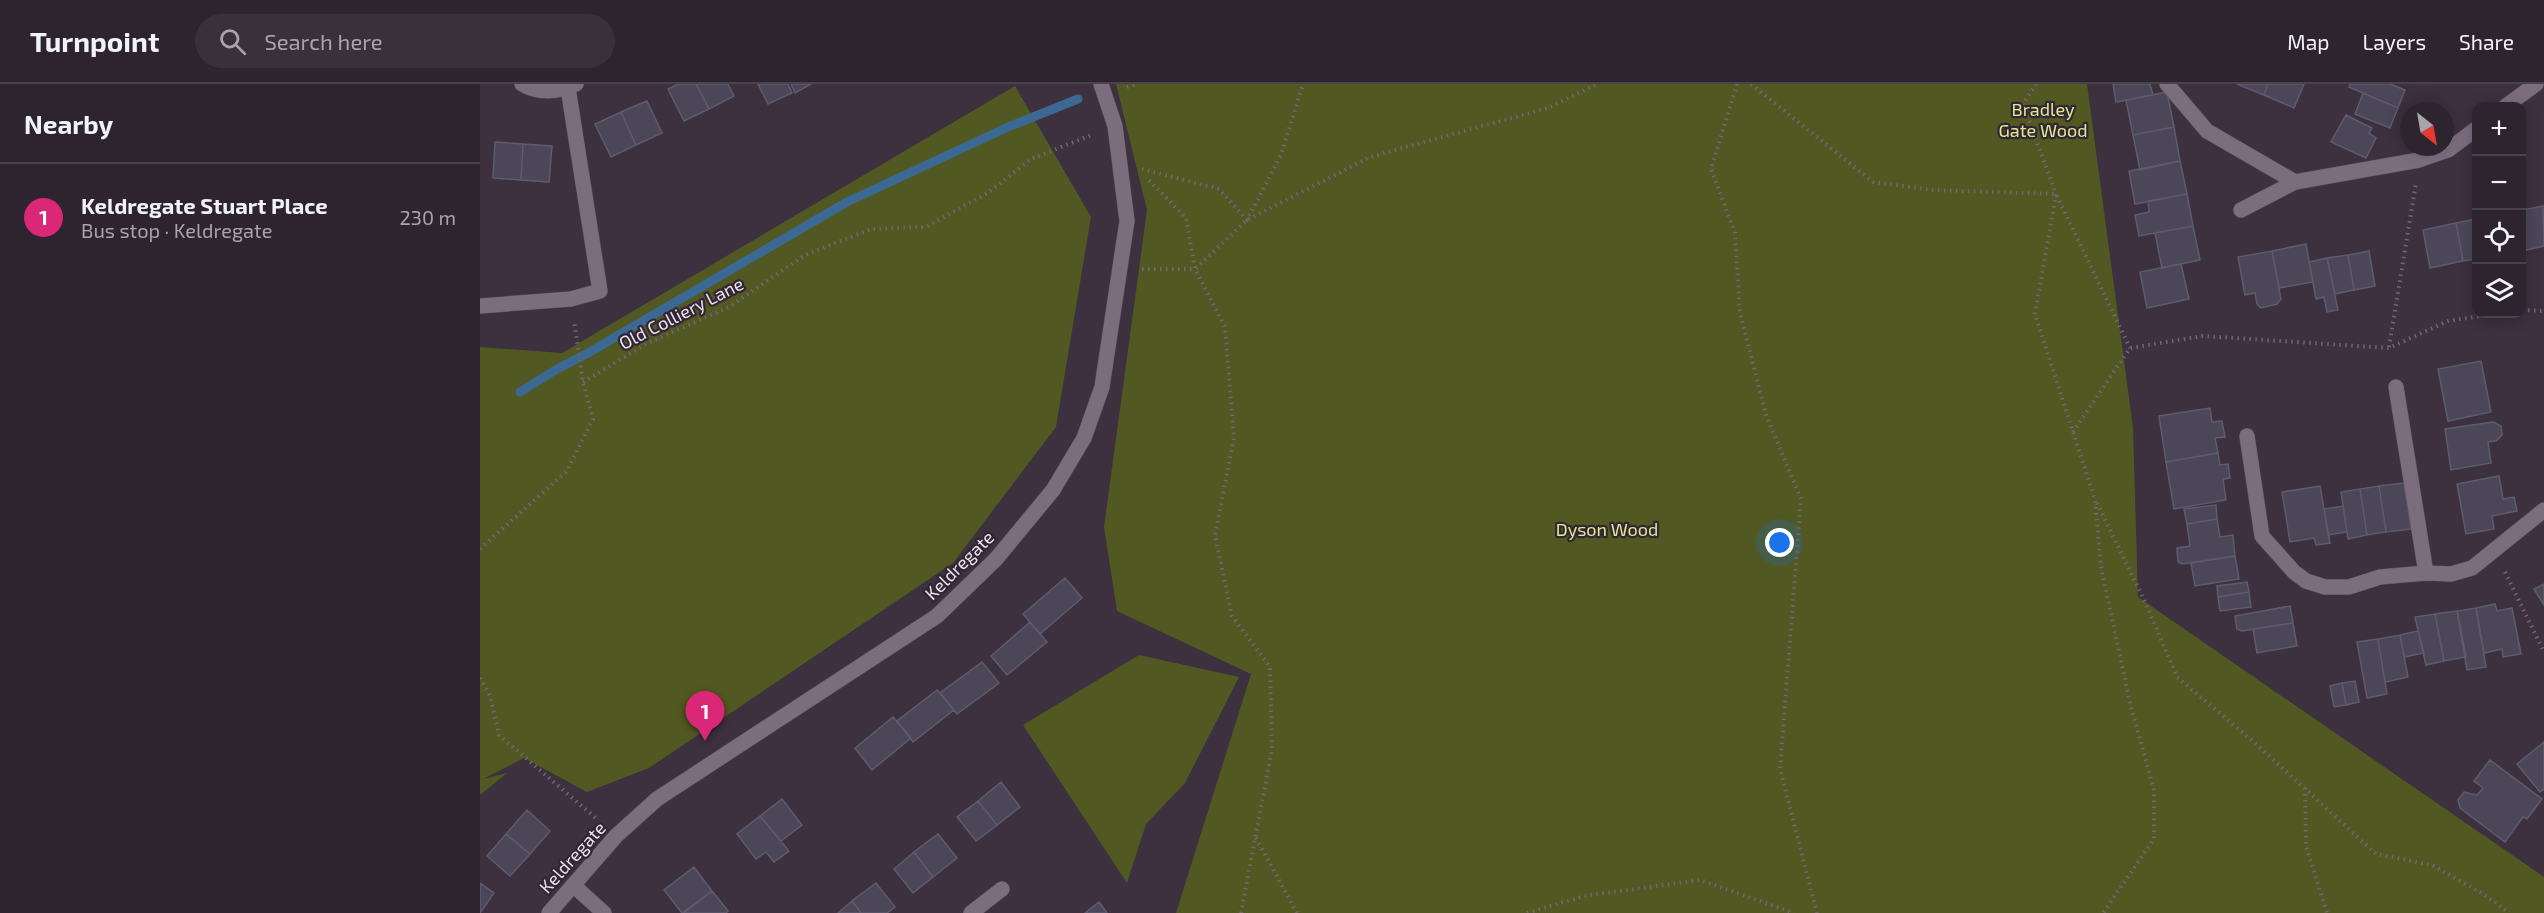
<!DOCTYPE html>
<html lang="en">
<head>
<meta charset="utf-8">
<style>
	body { margin:0; font-family:"Exo 2",sans-serif; background:#3a303b; color:#f1f3f6 }
	.controls { position:absolute; right:18px; top:18px; display:grid; overflow:hidden; border-radius:12px; box-shadow:0 3px 15px #0003 }
	.controls button { width:54px; height:54px; display:grid; place-items:center; padding:0; border:0; border-bottom:2px solid #49414b; background:#2e242f; color:#f1f3f6; font:30px sans-serif }
	.compass { position:absolute; left:1920px; top:18px; width:54px; height:54px; border-radius:50%; background:#2e242f; box-shadow:0 3px 15px #0003; rotate:149deg }
	.you { position:absolute; left:1300px; top:459px; width:21px; height:21px; margin:-15px; border:4px solid #fff; border-radius:50%; background:#1a73e8; box-shadow:0 0 0 9px #1a73e833 }
	.badge { display:grid; place-items:center; width:39px; height:39px; border-radius:50%; background:#db2777; color:#fff; font-size:20px; font-weight:700 }
	.pin { position:absolute; translate:-50% -50px; filter:drop-shadow(0 2px 3px #0008) }
	.pin::after { content:''; position:absolute; top:32px; width:21px; height:18px; background:inherit; clip-path:polygon(0 0,100% 0,50% 100%) }
	.list { margin:0; padding:0; list-style:none }
	h2 { display:flex; justify-content:space-between; align-items:center; height:78px; margin:0; padding:0 24px; font-size:26px }
	h2 small { font-size:20px; font-weight:400; color:#a7a4aa }
	.list li { display:grid; grid-template-columns:39px 1fr auto; gap:18px; align-items:center; box-sizing:border-box; height:108px; padding:0 24px; border-top:2px solid #49414b }
	.list b { display:block; font-size:22px; white-space:nowrap }
	.list p { margin:0; font-size:20px; white-space:nowrap; color:#a7a4aa }
	.list em { font-size:20px; font-style:normal; color:#a7a4aa }
	.icon { flex:none; width:33px; height:33px; fill:none; stroke:currentColor; stroke-width:2; stroke-linecap:round; stroke-linejoin:round }
	.map { position:relative; flex:none; width:2064px; height:829px; overflow:hidden }
	header { display:flex; align-items:center; gap:36px; box-sizing:border-box; height:84px; padding:0 30px; background:#2e242f; border-bottom:2px solid #49414b }
	header strong { font-size:28px }
	nav { display:flex; gap:33px; margin-inline-start:auto; font-size:21px }
	.search { width:420px; height:54px; background:#3a303b; display:flex; align-items:center; gap:15px; box-sizing:border-box; padding:0 21px; border-radius:33px; color:#a7a4aa; font-size:22px }
	main { display:flex }
	aside { flex:1; background:#2e242f }
	.map>svg:first-child { display:block }
</style>
</head>
<body>
<header>
<strong>Turnpoint</strong>
<div class="search"><svg class="icon" aria-label="search" viewBox="0 0 24 24"><circle cx="10" cy="10" r="6"/><path d="M15 15l6 6"/></svg>Search here</div>
<nav><a>Map</a><a>Layers</a><a>Share</a></nav>
</header>
<main>
<aside>
<h2>Nearby<small></small></h2>
<ul class="list">
<li><span class="badge">1</span><div><b>Keldregate Stuart Place</b><p>Bus stop · Keldregate</p></div><em>230 m</em></li>
</ul>
</aside>
<div class="map">
<svg width="2064" height="829" viewBox="0 0 2064 829">
	<rect width="100%" height="100%" fill="#3d303f"/>
	<!-- green -->
	<path fill="#525822" d="M636,0H1607L1653,344L1658,513L2064,793V829H696L771,590L637,527L624,443L667,126Z
		M535,2L611,133L576,343L473,479L169,684L107,708L44,674L3,695L27,689L0,711V263L82,269Z
		M659,571L759,593L705,699L666,740L647,799L543,641Z"/>
	<g fill="none" stroke-linecap="round" stroke-linejoin="round">
		<!-- stream -->
		<path stroke="#3b6993" stroke-width="9" d="M40,308L77,285L108,269L367,118L528,43L598,15"/>
	</g>
	<!-- building -->
	<path fill="#4b4759" stroke="#5f5b6e" stroke-width="1.5" d="M198,0H216L229,25L204,37L188,5Z
		M216,0H248L254,12L229,25Z
		M278,0H308L312,9L288,20Z
		M311,0H331L315,9Z
		M1633,0H1670L1673,11L1636,18Z
		M1757,0H1788L1784,11Z
		M1788,0H1824L1814,24L1784,11Z
		M1870,0H1910L1925,6L1918,24L1869,3Z
		M1687,8L1694,43L1653,51L1646,16Z
		M1883,9L1918,24L1910,44L1875,30Z
		M167,17L182,49L156,61L141,28Z
		M141,28L156,61L131,73L115,40Z
		M1866,31L1892,44L1889,49L1896,54L1886,74L1851,58Z
		M1694,43L1700,77L1660,86L1653,51Z
		M15,58L43,60L41,96L13,94Z
		M43,60L72,62L69,98L41,96Z
		M1700,77L1707,110L1655,120L1649,87Z
		M1707,110L1713,142L1659,152L1655,131L1669,128L1668,117Z
		M2063,122L2064,162L2042,167V126Z
		M1996,135V175L1983,177L1976,139Z
		M1976,139L1983,177L1950,184L1943,146Z
		M1713,142L1720,176L1682,184L1675,149Z
		M1826,160L1833,198L1799,204L1792,167Z
		M1792,167L1801,215L1797,220L1781,224L1777,220L1775,209L1765,211L1758,173Z
		M1889,167L1895,202L1874,206L1868,171Z
		M1868,171L1874,206L1855,210L1847,174Z
		M1847,174L1858,226L1847,228L1844,213L1836,215L1829,178Z
		M1701,180L1709,215L1667,224L1660,188Z
		M2001,277L2011,328L1968,337L1958,285Z
		M1730,324L1732,338L1742,337L1745,353L1735,354L1738,369L1686,378L1679,332Z
		M2013,338L2021,342L2022,351L2016,357L2008,358L2011,379L1971,386L1965,345Z
		M1738,369L1740,381L1748,380L1750,394L1743,395L1746,416L1694,425L1686,378Z
		M2019,392L2023,415L2034,413L2037,427L2012,432L2014,445L1986,450L1977,400Z
		M1924,399L1931,445L1906,448L1899,402Z
		M1840,402L1850,459L1836,461L1834,454L1810,458L1802,408Z
		M1899,402L1906,448L1887,451L1880,405Z
		M1880,405L1887,451L1868,455L1861,408Z
		M1736,421L1737,435L1707,440L1704,425Z
		M1863,422L1867,448L1848,451L1844,425Z
		M1737,435L1740,453L1753,451L1755,472L1702,480L1698,478L1697,464L1710,462L1707,440Z
		M1755,472L1759,495L1715,502L1711,479Z
		M585,494L602,514L560,550L543,530Z
		M1767,498L1769,508L1738,513L1737,502Z
		M2064,500V521L2054,505Z
		M1769,508L1771,523L1740,527L1738,513Z
		M2015,520L2017,527L2032,524L2041,570L2023,573L2022,565L2004,569L1996,524Z
		M1810,522L1813,539L1762,547L1757,545L1755,532Z
		M1996,524L2006,583L1987,586L1977,527Z
		M1977,527L1986,573L1964,577L1955,530Z
		M1955,530L1964,577L1946,581L1935,533Z
		M550,538L567,558L527,591L511,572Z
		M1813,539L1817,562L1777,569L1773,545Z
		M1938,547L1944,569L1924,573L1920,551Z
		M1920,551L1928,593L1905,598L1898,555Z
		M1898,555L1907,610L1887,614L1877,558Z
		M502,578L519,599L477,630L460,609Z
		M1875,597L1879,618L1866,621L1862,599Z
		M1862,599L1866,621L1854,623L1850,602Z
		M457,606L474,626L433,658L417,637Z
		M413,633L431,654L392,686L375,664Z
		M2064,658V705L2060,708L2037,680Z
		M2010,676L2062,715L2047,735L2043,733L2025,758L1980,724L1978,716L1984,708L1997,711L2003,704L1994,697Z
		M521,698L540,723L517,741L498,717Z
		M302,715L322,741L301,757L280,732Z
		M498,717L517,741L496,757L477,733Z
		M47,726L70,747L50,770L26,750Z
		M280,732L309,767L294,778L286,768L276,775L257,750Z
		M26,750L50,770L30,792L7,772Z
		M458,750L477,774L453,793L434,768Z
		M434,768L453,793L433,809L414,785Z
		M214,783L232,807L202,829L184,806Z
		M0,799L14,809L0,829Z
		M396,799L415,823L407,829H381L372,817Z
		M232,807L248,827L246,829H204Z
		M372,817L381,829H358Z
		M619,818L627,829H605Z"/>
	<g fill="none" stroke-linecap="round" stroke-linejoin="round">
		<!-- minor casing -->
		<g stroke="#574d59" stroke-width="16">
			<path id="minor" d="M42,0C58,10 79,8 96,0
				M1687,0L1727,47L1815,98
				M2026,22L2056,0
				M1761,126L1815,98L1939,76L1968,66L1996,45
				M0,222L91,215L120,207L88,4
				M1916,303L1946,489
				M1767,352L1782,452L1814,488L1826,497L1845,503H1869L1900,493L1946,489L1971,490L1992,484L2064,426
				M93,801L124,829
				M69,829L136,752L177,715L457,532L516,475L573,406L604,354L622,303L647,137L635,42L621,0
				M491,829L522,805"/>
		</g>
		<!-- path -->
		<path stroke="#726674" stroke-width="4" stroke-dasharray="1.5 4.5" stroke-linecap="butt" d="M1257,0L1231,85L1255,149L1260,229L1286,331L1321,415L1300,685L1337,829
			M1271,0L1393,98L1453,106L1576,110L1650,264
			M1556,0L1543,20L1576,110L1555,230L1615,416L1621,483L1650,619L1674,706V755L1623,829
			M647,3L658,0
			M662,85L739,105L767,136L801,71L823,0
			M662,185H715L706,134L667,94
			M2042,226L2064,227
			M1909,263L1936,99
			M103,298L166,260L249,223L325,171L391,145L446,143L509,108L551,75L614,50
			M1593,348L1650,264L1723,252L1909,264L1968,237L2015,230
			M1617,419L1666,520L1697,593L1775,659L1896,770L1952,781L2005,811L2029,829
			M0,465L86,388L113,335L103,298L94,237
			M2025,488L2064,568
			M0,594L10,612L19,651L118,736
			M1825,704L1826,762L1847,829
			M776,754L817,829
			M761,829L792,665L790,583L752,532L735,451L754,354L745,243L715,185L767,136L890,73L1068,24L1117,0
			M1047,829L1104,812L1220,796L1314,829"/>
		<!-- minor -->
		<use href="#minor" stroke="#7b6d7e" stroke-width="15"/>
	</g>
	<g text-anchor="middle" dominant-baseline="central" stroke-width="4.5" stroke-linejoin="round" paint-order="stroke">
		<!-- park labels -->
		<g font-size="18" fill="#dee98f" stroke="#322635">
			<text x="1563" y="25">Bradley<tspan x="1563" dy="21">Gate Wood</tspan></text>
			<text x="1127" y="445">Dyson Wood</text>
		</g>
		<!-- street labels -->
		<g font-size="18" fill="#eae2ec" stroke="#322635">
			<text transform="translate(201 229) rotate(-27)">Old Colliery Lane</text>
			<text transform="translate(479 481) rotate(-45)">Keldregate</text>
			<text transform="translate(92 773) rotate(-48)">Keldregate</text>
		</g>
	</g>
</svg>
<div class="controls">
<button>+</button>
<button>−</button>
<button><svg class="icon" aria-label="locate" viewBox="0 0 24 24"><circle cx="12" cy="12" r="6"/><path d="M12 2v4M12 18v4M2 12h4M18 12h4"/></svg></button>
<button><svg class="icon" aria-label="layers" viewBox="0 0 24 24"><path d="M12 4l9 5-9 5-9-5zM3 14l9 5 9-5"/></svg></button>
</div>
<svg class="compass" viewBox="-18 -18 36 36"><path d="M0-13l5 13h-10z" fill="#e53935"/><path d="M0 13l5-13h-10z" fill="#a7a4aa"/></svg>
<div class="you"></div>
<div class="pin badge" style="left:225px;top:657px">1</div>
</div>
</main>
</body>
</html>
